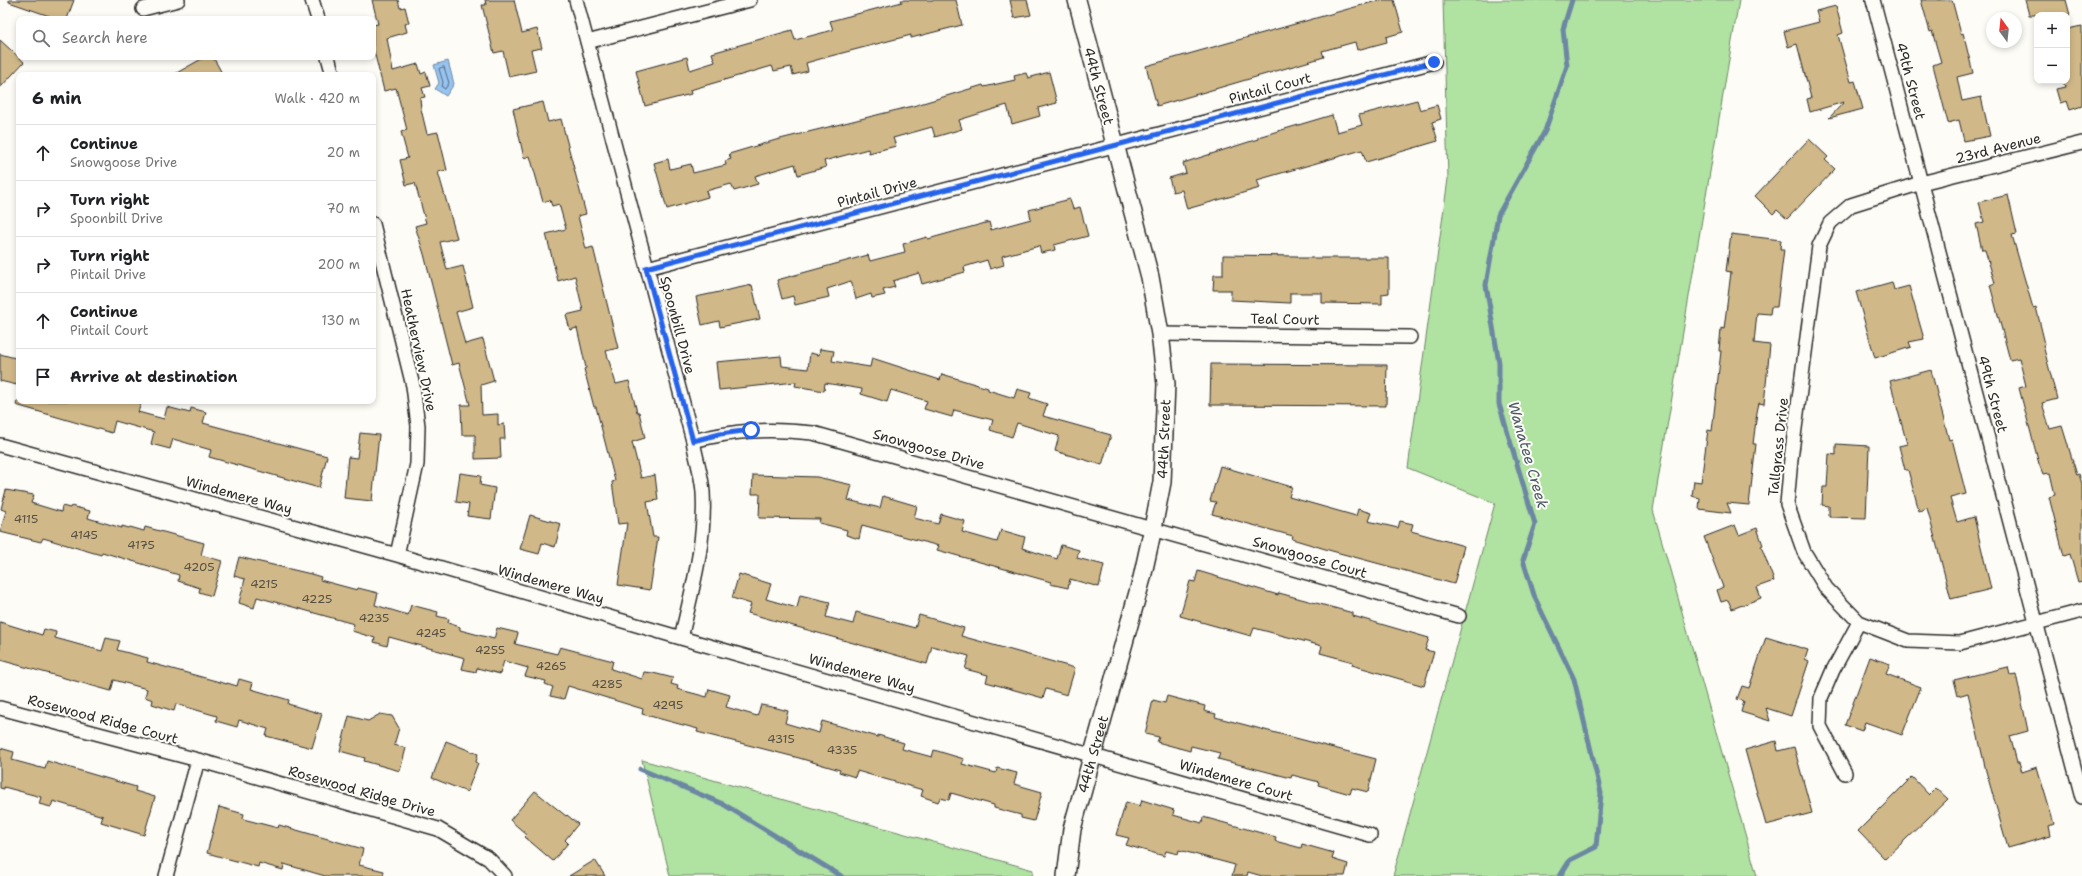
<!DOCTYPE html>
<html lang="en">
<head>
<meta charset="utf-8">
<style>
	body { margin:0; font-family:"Shantell Sans",sans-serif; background:#f2f2f2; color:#202124 }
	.controls { position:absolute; right:12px; top:12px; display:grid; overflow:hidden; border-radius:8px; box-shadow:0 2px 6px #0003 }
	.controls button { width:36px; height:36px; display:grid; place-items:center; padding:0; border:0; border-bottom:1px solid #e0e0e0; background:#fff; color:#202124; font:20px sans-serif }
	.compass { position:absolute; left:1986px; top:12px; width:36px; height:36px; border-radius:50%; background:#fff; box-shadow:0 2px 6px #0003; rotate:345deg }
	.stop { position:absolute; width:12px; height:12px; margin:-9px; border:3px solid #2563eb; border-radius:50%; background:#fff }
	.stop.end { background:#2563eb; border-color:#fff; box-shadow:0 1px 4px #0008 }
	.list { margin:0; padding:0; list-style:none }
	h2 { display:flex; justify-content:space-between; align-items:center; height:52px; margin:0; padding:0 16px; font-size:17px }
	h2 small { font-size:13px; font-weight:400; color:#757577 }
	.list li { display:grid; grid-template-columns:26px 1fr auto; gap:12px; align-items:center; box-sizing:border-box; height:56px; padding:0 16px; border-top:1px solid #e0e0e0 }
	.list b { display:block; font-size:15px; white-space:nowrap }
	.list p { margin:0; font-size:13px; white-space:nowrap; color:#757577 }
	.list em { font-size:13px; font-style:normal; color:#757577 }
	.icon { flex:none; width:22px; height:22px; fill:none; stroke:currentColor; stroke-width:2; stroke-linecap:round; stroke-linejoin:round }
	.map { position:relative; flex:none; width:2082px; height:876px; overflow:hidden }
	.search { position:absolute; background:#fff; box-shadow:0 2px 6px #0003; left:16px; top:16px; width:360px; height:44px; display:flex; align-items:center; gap:10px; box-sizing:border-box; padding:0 14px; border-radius:8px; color:#757577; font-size:15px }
	.panel { position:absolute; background:#fff; box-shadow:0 2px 6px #0003; left:16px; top:72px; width:360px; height:332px; border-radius:8px }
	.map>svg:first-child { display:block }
</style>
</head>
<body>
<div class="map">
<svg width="2082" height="876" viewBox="0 0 2082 876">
	<rect width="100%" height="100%" fill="#fdfcf7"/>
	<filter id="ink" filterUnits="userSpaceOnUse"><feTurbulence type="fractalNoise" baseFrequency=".025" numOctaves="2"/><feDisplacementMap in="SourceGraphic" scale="8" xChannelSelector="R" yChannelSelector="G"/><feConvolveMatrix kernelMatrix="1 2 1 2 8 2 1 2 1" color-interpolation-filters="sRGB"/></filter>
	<g filter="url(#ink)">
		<!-- green -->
		<path fill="#b0e2a2" stroke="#6e8666" d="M1443,0H1739L1653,510L1757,876H1393L1495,503L1408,468L1448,179Z
			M642,760L1033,870L1032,876H670Z"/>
		<!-- water -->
		<path fill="#97c4f1" stroke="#6c87a2" d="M448,61L454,84L446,96L435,89L439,83L434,65Z"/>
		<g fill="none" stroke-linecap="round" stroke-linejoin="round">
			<!-- shore -->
			<path stroke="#56687a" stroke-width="1" d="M444,67L449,83L445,89L442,87L443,82L439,69Z"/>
			<!-- stream -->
			<path stroke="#6c87a2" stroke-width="5" d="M640,769L723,804L841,876
				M1560,876L1570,860L1596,847L1601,793L1574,679L1535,598L1523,560L1535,524L1499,404V363L1486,285L1498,215L1545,131L1567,66L1563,29L1572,0"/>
		</g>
		<!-- building -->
		<path fill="#d0b888" stroke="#2b2b2b" d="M9,0H74L67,19H58L9,2Z
			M372,0H398L400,8L405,7L409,23L405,24L407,32L387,38L393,71L418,64L421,74L426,72L430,86L422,88L425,97L420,98L421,109L427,134L438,132L447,170L438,172L457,238L440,242L447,270L463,266L473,307L456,312L465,344L483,339L494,381L481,385L482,415L498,414V425L504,424L505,439H500L501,458L475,459V435H462L461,405H470L459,363L452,365L424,254L415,226L426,223L415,183L406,185L400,160L408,158L401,132L407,130L396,88L384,91L373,47V25L378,24Z
			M485,0H514L522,33L537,29L542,48L531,50L536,71L509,77L503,51L494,53L482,5H486Z
			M901,0H956L962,25L911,38V35L827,57L806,63L808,71L793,75L791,67L774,71L772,66L690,90L691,94L645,106L636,71L687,57L690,70L715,62L712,53L792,30L795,40L833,30L830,21L902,2Z
			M1010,0H1027L1031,15L1014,18Z
			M1380,0H1394L1403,32L1386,37L1387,42L1357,50L1355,42L1322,51L1324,57L1157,106L1146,66Z
			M1921,0H1952L1961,34L1963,33L1973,73L1957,77L1962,101L1981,97L1990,136L1964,141L1959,120L1948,123L1933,65L1941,62L1932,31L1930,32Z
			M2025,0H2066L2070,15H2029Z
			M1836,6L1843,33L1838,35L1851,82L1855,81L1863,109L1829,118L1844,102L1810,112L1807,99L1811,98L1797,44L1788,47L1784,31L1819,22L1816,11Z
			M2082,26V106L2070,110L2067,101L2060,103L2056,89L2065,87L2063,81H2067V29Z
			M0,40L24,62L0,88Z
			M205,57H213L223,75H173Z
			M1049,72L1057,103L1038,108L1040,116L1012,124L1007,105L959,120L962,129L935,137L932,127L893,138L896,146L869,153L868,149L824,161L826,167L798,175L795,164L755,176L758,184L734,191L731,184L706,191L708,197L667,209L654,163L668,159L670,169L691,164L693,173L726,165L725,161L731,159L729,154L776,140L913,106L983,85L984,87L1015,80L1014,76L1026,73L1028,78Z
			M1417,100L1420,110L1437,105L1441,119L1432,122L1438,141L1366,162L1362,150L1257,180L1260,188L1187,209L1182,190L1173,192L1169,178L1186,173L1183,163L1258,139V137L1332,115L1337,132L1362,125L1359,115Z
			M543,102L548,122L561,119L586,214L578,216L586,249L593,247L618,348L606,351L616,384L629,381L637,412H639L645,438L632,442L641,478L655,475L658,500L647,502L653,537H658L650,590L618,585L627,523L618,524L612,482L615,481L596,407H594L584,369L586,368L577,328L570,330L566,315L583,311L575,276L558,281L546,234L566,229L559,204L552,206L550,200L543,202L530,156L524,158L513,109Z
			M1809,139L1828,157L1825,160L1835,169L1787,219L1777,210L1773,214L1755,196Z
			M2008,195L2017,234L2012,235L2033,308L2036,307L2045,344L2043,345L2057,399L2042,403L2050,429L2062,426L2077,475L2079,474L2082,484V581L2078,582L2070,554L2064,556L2049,497L2055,495L2050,473L2043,474L2039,464L2019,388L2026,386L2019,358L2010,360L1990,285L1995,283L1985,250H1982L1976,224L1984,222L1979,202Z
			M1070,199L1073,209L1080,207L1088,236L1054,245L1055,250L1041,253L1039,246L1002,256L1004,265L990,269L987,260L964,267L965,272L922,284L919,273L893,281L895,287L883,290L885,295L872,298L871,294L856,299L851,281L827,289L829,297L795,305L793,296L782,299L777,280L868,255L870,261L905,252L903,244L927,237L928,239L989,222L991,230L1031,219L1029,210Z
			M1731,234L1781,240L1780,249H1784L1777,307H1771L1770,314L1757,313L1754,343L1770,345L1764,404L1759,403L1757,412L1753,444H1756L1749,505L1727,503L1731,513L1699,509L1700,498L1692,496L1694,481L1701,482L1708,430L1712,431L1721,351H1719L1721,328L1724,329L1731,272L1726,271Z
			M1223,255L1298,256V258H1389V293L1382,294V304L1322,303V293H1290V303L1231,300V290H1213L1214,275H1223Z
			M1892,282L1894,290L1909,286L1924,339L1909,342L1911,347L1875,358L1856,292Z
			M752,285L760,319L720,327L719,321L702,325L696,297Z
			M820,349L834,351L832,361L870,367L872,358L940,380L942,374L988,388V390L1014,398L1017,389L1031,393L1029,398L1047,404L1043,416L1111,435L1102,465L1055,451L1059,436L1017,423L1012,437L990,430L993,420L954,410L952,417L924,409L927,401L891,390L887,402L861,394L862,389L825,383L824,391L795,386L796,382L719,390L716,362L781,356L782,366L808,369L810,353L819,355Z
			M0,354L19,359V377L17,385L0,381Z
			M1211,364L1387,365L1386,406L1210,405Z
			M1931,370L1949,440L1952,439L1966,494L1950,498L1957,522L1974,517L1991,589L1951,599L1927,508L1919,511L1908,470H1905L1899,446L1907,444L1890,381Z
			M17,401H142L138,412L164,419L167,407L190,413L191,408L206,412L203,423L327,456L319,488L209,457L211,450L173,439L170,449L151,444L154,432L115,421L112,433L16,405Z
			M360,433L379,435L372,501L344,498L348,457L357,458Z
			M1836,444L1869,446L1866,518L1829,517V506L1822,505L1823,487H1827L1829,454L1836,455Z
			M1220,466L1292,487L1289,497L1356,516L1358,509L1371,513L1368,521L1398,528L1400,521L1413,524L1411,531L1464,546L1454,584L1332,551L1292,539L1293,536L1212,514L1216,502L1210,501Z
			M460,473L481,476L480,485L495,488L491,519L467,516L469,504L456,502Z
			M753,475L817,477L852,485L848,500L880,508L883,496L917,506L914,518L938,524L941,514L965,521L962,532L997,542L1001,530L1025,537L1022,548L1057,559L1061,545L1079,550L1077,558L1104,565L1099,587L1070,579L1068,588L1050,584L1051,582L937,550L939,546L862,525L859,539L846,535L847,530L819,523L820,519L759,518L760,494H752Z
			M6,490L34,495L31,503L61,512L62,506L70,508L71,506L90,511L88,518L122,528V526L129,528L130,527L144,531L145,527L204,543L201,555L222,561L212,596L199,592L200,588L178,581L179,575L102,552L101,555L43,538L41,542L0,532L6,511L1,509Z
			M530,515L561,524L555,547L542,543L539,554L520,549Z
			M1735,525L1739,535L1757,528L1763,545L1761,546L1774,581L1757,587L1761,598L1732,609L1728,600L1721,602L1717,590L1723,587L1704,537Z
			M239,557L311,574L321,577L320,580L357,590L358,588L378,593L375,605L408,615L411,605L438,612L437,616L449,619L448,623L460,627V630L494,639L497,628L518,633L515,644L557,654L560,647L613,661L611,669L642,679L644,672L653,673L673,678L671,684L678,686L677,689L707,697L709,689L730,695L726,707L757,716L761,705L777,708L788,711L785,723L819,733L822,721L878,737V735L904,743L902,749L932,757L934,750L964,759L962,764L996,773L997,768L1017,773L1014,784L1042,792L1034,821L1021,818V815L994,808V805L951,793L949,800L940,798L938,802L921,796L923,790L857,771L855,777L839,772L840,770L799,758L697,732L698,729L642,714L643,709L568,686L564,699L550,696L553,687L545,684L546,681L525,676L528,668L504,661L500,674L477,668L476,672L462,669L465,658L389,637L387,646L374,642L375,638L352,631L354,624L257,597L254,608L239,603L245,579L234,576Z
			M1198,571L1278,595L1279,593L1353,613V616L1429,638L1425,650L1434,652L1424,686L1352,665L1353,662L1320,653L1322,646L1254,628L1251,636L1180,616L1190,581L1195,582Z
			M739,574L771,584L766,599L797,608L800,595L830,602L826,617L853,624L856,612L915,628L919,615L964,628L961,636L1075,668L1067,695L1046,689L1043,698L986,682L988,675L965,669L969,656L932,646L927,664L748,613L751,604L732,598Z
			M0,622L42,635L44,629L56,632L55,638L102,651L106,638L120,641L117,650L148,658L147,662L227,684V683L237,686L239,679L253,683L251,689L289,700L288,704L322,714L312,748L266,736L268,729L239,720L237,727L216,721L217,716L176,704L174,711L152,704L153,700L145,697L147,689L114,680L111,691L0,660Z
			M1766,637L1808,650L1805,659L1809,661L1791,716L1766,708L1770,721L1741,712L1744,701L1737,699L1742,686L1749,688Z
			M1870,657L1890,664L1886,674L1921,687L1902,735L1865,722L1862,731L1845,725Z
			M2008,667L2010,675L2016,674L2028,731L2010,736L2017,762H2019L2022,772L2037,767L2054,824L2049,826L2051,836L2008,848L1986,771L1968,693L1958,696L1954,680Z
			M1167,696L1205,706L1204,711L1216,714L1215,717L1376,759L1368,792L1352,788L1350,794L1318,785L1319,782L1292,775L1291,778L1218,759L1220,753L1191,746L1190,751L1157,742L1159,737L1145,734L1153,700L1165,703Z
			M380,714L392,716L399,728L394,745L406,748L400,771L364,761L365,758L340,751L349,716L368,721Z
			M446,741L478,754L476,762L478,763L467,792L432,778Z
			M1776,741L1778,751L1794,747L1812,813L1766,825L1745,750Z
			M0,748L14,752L12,760L45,769L47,761L136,787L135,791L155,797L144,835L101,822L103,816L53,801L51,807L39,804L41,797L4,787V789L0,788Z
			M1912,777L1929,795L1936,788L1948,799L1885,859L1858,831Z
			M535,791L566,816L567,815L578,824L565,840L568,843L553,861L525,837L527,835L510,820Z
			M1142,800L1174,810L1173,815L1202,823L1203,817L1276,837L1275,841L1301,848L1302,844L1334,853L1332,859L1348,864L1345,876H1262L1248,872L1247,876H1232L1235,865L1179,850L1178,854L1166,851L1164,856L1126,845L1129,838L1116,835L1126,802L1140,806Z
			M219,807L244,814L243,819L278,828L279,825L363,849L359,865L384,871L383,876H325L284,864L283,870L259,863L258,867L207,853Z
			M595,860L605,876H569Z"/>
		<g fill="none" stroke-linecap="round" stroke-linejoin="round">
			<!-- minor casing -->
			<g stroke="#2b2b2b" stroke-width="16">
				<path id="minor" d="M312,0L318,19
					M576,0L693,441C696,458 702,476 703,492C706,542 692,590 681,638
					M1873,0L2082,797
					M143,9L178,0
					M587,42L750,0
					M328,57L333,75
					M2082,143L1921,183L1851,205L1830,223L1819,246L1791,459L1787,504L1804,552L1826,588L1859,622L1908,641L1960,643L2082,611
					M373,224L413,386L418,426L417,464L397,555
					M647,268L1434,62
					M1160,334L1410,337
					M693,441C735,430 770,428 813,433L1459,616
					M0,445L397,555L681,638L1370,835
					M0,708L198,760L438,829L489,859L505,876
					M1845,773L1820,726L1821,698L1833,670L1859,622
					M166,876L198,760"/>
			</g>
			<!-- tertiary casing -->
			<g stroke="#2b2b2b" stroke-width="20">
				<g id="tertiary">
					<path id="s1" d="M1066,876L1072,829L1142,578L1153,528L1162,482L1166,384L1160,334L1150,277L1077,0"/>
				</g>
			</g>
			<!-- minor -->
			<use href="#minor" stroke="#fdfcf7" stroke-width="13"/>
			<!-- tertiary -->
			<use href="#tertiary" stroke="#fdfcf7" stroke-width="17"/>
		</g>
	</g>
	<g fill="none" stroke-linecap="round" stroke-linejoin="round" filter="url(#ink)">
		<!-- route -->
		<path stroke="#2563eb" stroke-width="5" d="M751,430L720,434L693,441L646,268L1434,62"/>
	</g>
	<g text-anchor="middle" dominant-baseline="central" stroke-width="4" stroke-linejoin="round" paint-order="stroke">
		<!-- number labels -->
		<g font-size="12" fill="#544e42">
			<text x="26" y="519">4115</text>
			<text x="84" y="535">4145</text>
			<text x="141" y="545">4175</text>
			<text x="199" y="567">4205</text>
			<text x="264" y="584">4215</text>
			<text x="317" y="599">4225</text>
			<text x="374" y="618">4235</text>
			<text x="431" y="633">4245</text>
			<text x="490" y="650">4255</text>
			<text x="551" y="666">4265</text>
			<text x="607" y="684">4285</text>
			<text x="668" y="705">4295</text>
			<text x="781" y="739">4315</text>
			<text x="842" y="750">4335</text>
		</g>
		<!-- street labels -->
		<g font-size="14" fill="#2b2b2b" stroke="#fdfcf7">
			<text transform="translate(1911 81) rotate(75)">49th Street</text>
			<text transform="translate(1099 86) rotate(75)">44th Street</text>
			<text transform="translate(1270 88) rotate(-15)">Pintail Court</text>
			<text transform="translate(1998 148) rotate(-14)">23rd Avenue</text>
			<text transform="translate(877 192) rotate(-15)">Pintail Drive</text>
			<text transform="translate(1285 319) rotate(1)">Teal Court</text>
			<text transform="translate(678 325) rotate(75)">Spoonbill Drive</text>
			<text transform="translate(419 350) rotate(78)">Heatherview Drive</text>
			<text transform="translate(1993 394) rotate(75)">49th Street</text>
			<text stroke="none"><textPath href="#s1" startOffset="449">44th Street</textPath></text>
			<text transform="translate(1778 447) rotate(-84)">Tallgrass Drive</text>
			<text transform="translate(929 449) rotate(16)">Snowgoose Drive</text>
			<text transform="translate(239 495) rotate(15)">Windemere Way</text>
			<text transform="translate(1310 557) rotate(16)">Snowgoose Court</text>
			<text transform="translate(551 584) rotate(16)">Windemere Way</text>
			<text transform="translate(862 673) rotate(16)">Windemere Way</text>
			<text transform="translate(103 719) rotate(15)">Rosewood Ridge Court</text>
			<text stroke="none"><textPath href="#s1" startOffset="125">44th Street</textPath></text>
			<text transform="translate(1236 780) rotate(16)">Windemere Court</text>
			<text transform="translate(362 791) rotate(16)">Rosewood Ridge Drive</text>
		</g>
		<!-- water labels -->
		<g font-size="15" font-style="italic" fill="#4b5966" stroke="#fdfcf7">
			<text transform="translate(1528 455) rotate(74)">Wanatee Creek</text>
		</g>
	</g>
</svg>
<div class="controls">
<button>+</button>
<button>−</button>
</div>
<svg class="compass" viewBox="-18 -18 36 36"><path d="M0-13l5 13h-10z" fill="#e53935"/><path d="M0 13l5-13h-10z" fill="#757577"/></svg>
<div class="stop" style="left:751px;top:430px"></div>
<div class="stop end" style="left:1434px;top:62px"></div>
<div class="search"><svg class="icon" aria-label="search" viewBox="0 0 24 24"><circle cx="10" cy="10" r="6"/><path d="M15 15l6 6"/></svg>Search here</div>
<section class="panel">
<h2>6 min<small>Walk · 420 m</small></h2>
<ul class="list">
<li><svg class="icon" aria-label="ahead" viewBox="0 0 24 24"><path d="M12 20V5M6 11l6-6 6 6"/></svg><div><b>Continue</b><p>Snowgoose Drive</p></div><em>20 m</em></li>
<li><svg class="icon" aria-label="right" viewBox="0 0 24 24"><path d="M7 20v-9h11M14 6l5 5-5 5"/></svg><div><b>Turn right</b><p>Spoonbill Drive</p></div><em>70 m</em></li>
<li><svg class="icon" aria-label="right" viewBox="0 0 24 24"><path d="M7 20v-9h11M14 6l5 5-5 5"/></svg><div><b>Turn right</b><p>Pintail Drive</p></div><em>200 m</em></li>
<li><svg class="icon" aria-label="ahead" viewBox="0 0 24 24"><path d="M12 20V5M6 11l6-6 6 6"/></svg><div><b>Continue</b><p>Pintail Court</p></div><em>130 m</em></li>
<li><svg class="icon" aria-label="arrive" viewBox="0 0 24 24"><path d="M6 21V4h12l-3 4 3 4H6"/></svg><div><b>Arrive at destination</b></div></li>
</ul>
</section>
</div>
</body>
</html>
